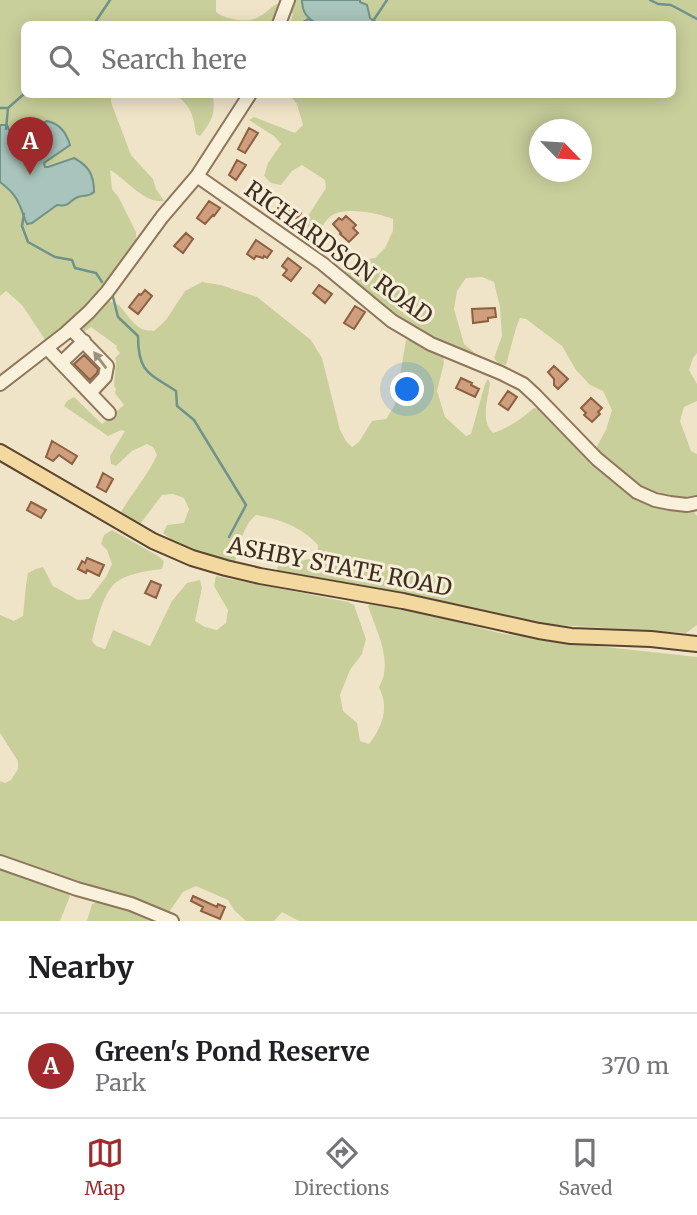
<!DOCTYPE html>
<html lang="en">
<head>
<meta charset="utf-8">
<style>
	body { margin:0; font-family:Merriweather,serif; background:#f2f2f2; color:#202124 }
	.compass { position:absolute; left:529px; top:119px; width:63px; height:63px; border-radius:50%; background:#fff; box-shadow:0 4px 18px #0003; rotate:115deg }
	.you { position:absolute; left:408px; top:390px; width:24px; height:24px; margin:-18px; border:5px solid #fff; border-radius:50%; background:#1a73e8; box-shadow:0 0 0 10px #1a73e833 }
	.badge { display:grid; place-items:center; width:46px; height:46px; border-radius:50%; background:#9e2a2b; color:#fff; font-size:23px; font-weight:700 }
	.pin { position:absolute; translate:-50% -58px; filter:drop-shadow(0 2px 4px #0008) }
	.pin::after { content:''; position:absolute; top:37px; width:24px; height:21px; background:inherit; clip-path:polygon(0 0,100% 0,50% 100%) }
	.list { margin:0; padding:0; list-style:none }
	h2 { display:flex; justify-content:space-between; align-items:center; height:91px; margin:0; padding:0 28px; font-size:30px }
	h2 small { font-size:23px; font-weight:400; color:#757577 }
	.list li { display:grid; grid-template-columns:46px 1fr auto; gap:21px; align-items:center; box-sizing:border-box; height:105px; padding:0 28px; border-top:2px solid #e0e0e0 }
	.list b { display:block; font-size:26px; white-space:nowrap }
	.list p { margin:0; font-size:23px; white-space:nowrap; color:#757577 }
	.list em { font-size:23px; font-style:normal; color:#757577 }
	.icon { flex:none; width:38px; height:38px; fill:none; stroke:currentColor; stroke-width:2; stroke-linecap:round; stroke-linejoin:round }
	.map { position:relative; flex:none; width:697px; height:921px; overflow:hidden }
	.search { position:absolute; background:#fff; box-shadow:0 4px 18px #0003; left:21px; right:21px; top:21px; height:77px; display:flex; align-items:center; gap:18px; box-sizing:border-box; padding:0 24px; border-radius:10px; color:#757577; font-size:26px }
	.sheet { height:196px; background:#fff }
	nav { display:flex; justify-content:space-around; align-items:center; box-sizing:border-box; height:98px; border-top:2px solid #e0e0e0; background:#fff; font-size:19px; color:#757577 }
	nav a { display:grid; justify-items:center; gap:4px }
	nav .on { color:#9e2a2b }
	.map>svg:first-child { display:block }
</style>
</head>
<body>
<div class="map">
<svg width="697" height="921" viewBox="0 0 697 921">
	<rect width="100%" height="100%" fill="#f0e4c8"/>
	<!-- green -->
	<path fill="#c9cf9b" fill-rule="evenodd" d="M0,0H216V12C226,20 249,24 260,16C268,12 271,6 279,3L281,8L274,24H24V94L110,95L112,105L131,155L153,179L156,189L164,201C144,204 125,178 110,170L112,189L119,198L136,232V241L133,248L111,279L106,280L97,292L99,295L83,313L46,341L22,305L6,291L0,296Z
		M291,0H697V353L693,358L689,370L697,384V401L684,407L680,421L691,451L697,454V499L678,501L639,490L599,456L596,448L606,430L612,410L603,391L590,385L576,370L562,346L526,319L520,318L516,328L506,365L499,364L494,358L502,336L500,307L494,282L482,277L466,278L457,291L454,309L464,344L476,354L475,358L398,322L344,277L345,271L357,261L375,258L385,248L393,231V219C378,213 344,206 331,216C324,221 319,232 315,240L305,242L298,240L297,233L326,188L325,180L302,165L292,171L281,185L271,183L264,176L268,163L281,144L274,136L249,120L254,117L295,133L303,125L297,104L292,98V95L672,94V24H290L293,14L289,10ZM540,130H582V172H540Z
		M176,95H213C215,115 213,119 200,136L196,134C193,114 191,107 176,95Z
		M202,282L221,285L257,297L311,340L322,358L340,430L346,441L352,447L359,442L372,421L386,419L395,405L406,340H411L443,354L444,363L437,391L445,417L466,436L471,434L485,384L488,379L490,383C488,399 480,420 493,433C508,429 522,418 534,408L541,409L626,491L692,509L697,516V625L686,633L525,623L372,588L288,574L278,571L277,568L281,562L301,561L317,557L318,545C302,527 279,519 256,515C242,526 241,545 235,561L232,562C207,556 182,550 163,533L167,525L184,523L189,509L184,498L173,494L162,495L141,523L131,527L118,517C130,495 147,477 157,455L153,447L147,444L132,451L116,466L111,464L110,456L125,431L121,430L108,436L64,406L67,401L74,397L102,424L124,405L115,393L116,389L114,386L116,361L115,358L120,353L116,348L117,346L91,327L82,333L77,330L107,301C124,301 127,322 142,329C146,331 150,330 154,331L166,320L185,291Z
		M112,530L158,556L164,561L162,569C148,571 130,573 118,581C103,590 96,624 92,641L96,646L105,649L113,630L150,646L172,601L187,583L200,580L202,588L195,621L205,627L217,630L226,623L228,610L214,586L216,576L348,602L354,605L366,639L362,654L350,670L340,695L343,711L357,723L360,741L369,744C377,734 385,719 384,705C384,699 381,692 379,687C394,663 376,630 368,606L371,603L429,614L499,633L550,641L697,657V921H299L282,912L274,921H246L234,910L228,900L196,886L183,892L167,915L0,858V781L5,783L11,780L18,769V761L0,733V615L14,621L23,616L26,585L28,573L36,569L43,567L53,586L78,600L89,599L106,577L112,564L107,550L101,544L104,535Z
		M0,868L66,891L70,896L60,921H0Z
		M100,901L155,921H87L92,904Z"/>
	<!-- water -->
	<path fill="#a9c4bc" stroke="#6f938a" stroke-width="2" d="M302,0H360V2L367,5L370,18L379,24H317C307,18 302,12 302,0Z
		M47,121C60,124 66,132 70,145L44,163L45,167H48L74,158C89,166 94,175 94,192C87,198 86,194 78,197C68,201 71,207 57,205L32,223L27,224C24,218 23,213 20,206C16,195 9,189 0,182V125H7L10,132L8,143L15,147L28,142C31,130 37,126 47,121Z"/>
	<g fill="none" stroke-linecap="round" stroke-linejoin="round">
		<!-- stream -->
		<path stroke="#6f938a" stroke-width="2.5" d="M650,0L658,4L671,5L697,19
			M94,24L110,0
			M299,24L309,19L317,24
			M371,24L387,0
			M0,108H8L24,94
			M6,129L8,108
			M24,214L22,226L28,242L55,257L72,260L75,268L96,273L102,282
			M113,297L118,317L138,336C138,373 149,373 176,391L177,406L194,420L246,505L229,537"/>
	</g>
	<!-- building -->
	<path fill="#cf9f7d" stroke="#8d5f41" stroke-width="2" d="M249,128L258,133L245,153L238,149Z
		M237,160L246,165L236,180L229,175Z
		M284,200L301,213L297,219L289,213L287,215L278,208Z
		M209,201L220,208L214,216L213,215L205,224L197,218Z
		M346,216L356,225L353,228L358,233L349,242L340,234L341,233L333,224L339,218L342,220Z
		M186,233L193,239L183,253L174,246Z
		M256,240L272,251L267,258L264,256L263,258L256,256L254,259L247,254Z
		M288,258L301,268L291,281L283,275L287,270L282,266Z
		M319,285L332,294L325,303L313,293Z
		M145,290L152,296L138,314L129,307L139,294L141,295Z
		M355,306L365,312L354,329L344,323Z
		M495,308L496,317L488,318V321L473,323L472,309Z
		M84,355L98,369L97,373L90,380L74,364Z
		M554,366L568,379L558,389L554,385V379L548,372Z
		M461,378L472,383L471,385L479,389L475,397L456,388Z
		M508,391L517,397L508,410L499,404Z
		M591,398L602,408L598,412L600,414L592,422L584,415L586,413L581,408Z
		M52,441L77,456L72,464L59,455L53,461L46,457Z
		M103,473L113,479L106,492L97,487Z
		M31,502L46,510L41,518L27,510Z
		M87,558L104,565L99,576L87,570L86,573L78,569L82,561L85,563Z
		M151,581L161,585L156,598L145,593Z
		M193,896L217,907L218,904L225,907L220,919L201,911L203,907L191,901Z"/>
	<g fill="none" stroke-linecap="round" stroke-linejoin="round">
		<!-- minor casing -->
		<g stroke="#8d765c" stroke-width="16">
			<path id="minor" d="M279,24L288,0
				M197,176L323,264L392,321L431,344L501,373L523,384L536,396L597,459L637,492L655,500L670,503L687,505L697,503
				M71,329L107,366L105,377L90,393
				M47,348L109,413
				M61,363L84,341
				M0,384L66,333L89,312L107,292L162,217L197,176L250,94
				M0,862L77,889L131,904L172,921"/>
		</g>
		<!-- major casing -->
		<g stroke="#5b4430" stroke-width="18">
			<path id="major" d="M0,452L153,541L192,558L226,568L260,576L403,601L539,631L571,636L651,639L697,644"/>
		</g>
		<!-- minor -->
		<use href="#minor" stroke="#faf1dc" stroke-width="12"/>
		<!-- major -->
		<use href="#major" stroke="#f3d9a0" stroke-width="14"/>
	</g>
	<!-- one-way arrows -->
	<defs><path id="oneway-solid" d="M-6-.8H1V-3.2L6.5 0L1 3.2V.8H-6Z" transform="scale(1.75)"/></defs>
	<use fill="#9c907e" href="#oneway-solid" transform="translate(100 360) rotate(-127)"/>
	<g text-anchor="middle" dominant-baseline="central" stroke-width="6" stroke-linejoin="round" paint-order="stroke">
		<!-- street labels -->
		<g font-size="23" fill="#3d2e20" stroke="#f7eed8">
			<text transform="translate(339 252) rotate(36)">RICHARDSON ROAD</text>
			<text transform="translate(340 566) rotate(11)">ASHBY STATE ROAD</text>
		</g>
	</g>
</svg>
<svg class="compass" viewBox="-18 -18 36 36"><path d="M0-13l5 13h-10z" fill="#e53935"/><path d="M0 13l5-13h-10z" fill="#757577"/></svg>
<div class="you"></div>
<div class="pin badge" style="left:30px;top:175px">A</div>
<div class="search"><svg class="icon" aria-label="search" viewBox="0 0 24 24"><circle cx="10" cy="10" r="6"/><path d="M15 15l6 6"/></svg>Search here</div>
</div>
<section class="sheet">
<h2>Nearby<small></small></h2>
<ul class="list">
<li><span class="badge">A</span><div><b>Green's Pond Reserve</b><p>Park</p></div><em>370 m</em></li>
</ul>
</section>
<nav>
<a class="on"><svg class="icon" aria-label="map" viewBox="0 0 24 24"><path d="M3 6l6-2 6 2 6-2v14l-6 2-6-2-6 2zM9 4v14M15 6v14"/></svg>Map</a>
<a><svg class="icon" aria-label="directions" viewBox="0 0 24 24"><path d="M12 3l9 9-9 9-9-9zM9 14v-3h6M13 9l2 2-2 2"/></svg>Directions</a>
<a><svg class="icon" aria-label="saved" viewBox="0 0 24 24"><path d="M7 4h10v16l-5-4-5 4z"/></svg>Saved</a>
</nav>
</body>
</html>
